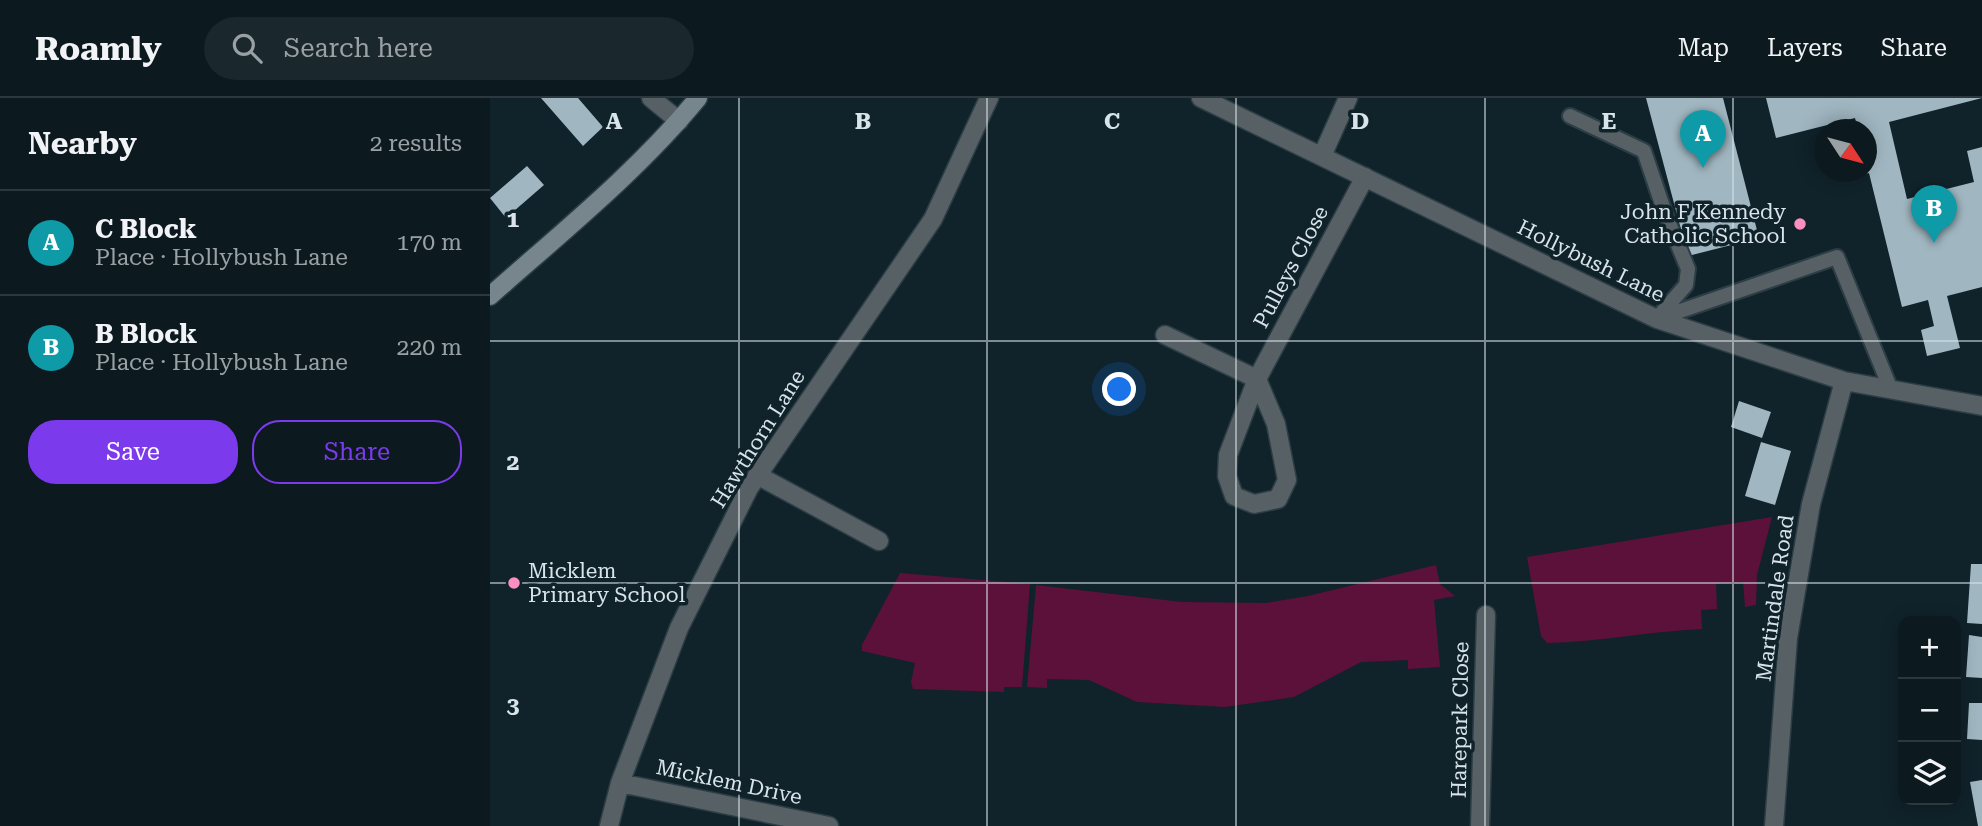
<!DOCTYPE html>
<html lang="en">
<head>
<meta charset="utf-8">
<style>
	body { margin:0; font-family:"Roboto Serif",serif; background:#1a272d; color:#f1f3f6 }
	.controls { position:absolute; right:21px; bottom:21px; display:grid; overflow:hidden; border-radius:14px; box-shadow:0 4px 18px #0003 }
	.controls button { width:63px; height:63px; display:grid; place-items:center; padding:0; border:0; border-bottom:2px solid #2c383e; background:#0c1a20; color:#f1f3f6; font:35px sans-serif }
	.compass { position:absolute; left:1324px; top:21px; width:63px; height:63px; border-radius:50%; background:#0c1a20; box-shadow:0 4px 18px #0003; rotate:126deg }
	.you { position:absolute; left:630px; top:292px; width:24px; height:24px; margin:-18px; border:5px solid #fff; border-radius:50%; background:#1a73e8; box-shadow:0 0 0 10px #1a73e833 }
	.badge { display:grid; place-items:center; width:46px; height:46px; border-radius:50%; background:#7c3aed; color:#fff; font-size:23px; font-weight:700 }
	.pin { position:absolute; translate:-50% -58px; filter:drop-shadow(0 2px 4px #0008) }
	.pin::after { content:''; position:absolute; top:37px; width:24px; height:21px; background:inherit; clip-path:polygon(0 0,100% 0,50% 100%) }
	.list { margin:0; padding:0; list-style:none }
	h2 { display:flex; justify-content:space-between; align-items:center; height:91px; margin:0; padding:0 28px; font-size:30px }
	h2 small { font-size:23px; font-weight:400; color:#9aa1a5 }
	.list li { display:grid; grid-template-columns:46px 1fr auto; gap:21px; align-items:center; box-sizing:border-box; height:105px; padding:0 28px; border-top:2px solid #2c383e }
	.list b { display:block; font-size:26px; white-space:nowrap }
	.list p { margin:0; font-size:23px; white-space:nowrap; color:#9aa1a5 }
	.list em { font-size:23px; font-style:normal; color:#9aa1a5 }
	.actions { display:flex; gap:14px; padding:21px 28px }
	.actions a { flex:1; padding:16px 0; border:2px solid #7c3aed; border-radius:28px; text-align:center; font-size:24px; color:#7c3aed }
	.actions .main { background:#7c3aed; color:#fff }
	.icon { flex:none; width:38px; height:38px; fill:none; stroke:currentColor; stroke-width:2; stroke-linecap:round; stroke-linejoin:round }
	.map { position:relative; flex:none; width:1492px; height:728px; overflow:hidden }
	header { display:flex; align-items:center; gap:42px; box-sizing:border-box; height:98px; padding:0 35px; background:#0c1a20; border-bottom:2px solid #2c383e }
	header strong { font-size:33px }
	nav { display:flex; gap:38px; margin-inline-start:auto; font-size:24px }
	.search { width:490px; height:63px; background:#1a272d; display:flex; align-items:center; gap:18px; box-sizing:border-box; padding:0 24px; border-radius:38px; color:#9aa1a5; font-size:26px }
	main { display:flex }
	aside { flex:1; background:#0c1a20 }
	.map>svg:first-child { display:block }
</style>
</head>
<body>
<header>
<strong>Roamly</strong>
<div class="search"><svg class="icon" aria-label="search" viewBox="0 0 24 24"><circle cx="10" cy="10" r="6"/><path d="M15 15l6 6"/></svg>Search here</div>
<nav><a>Map</a><a>Layers</a><a>Share</a></nav>
</header>
<main>
<aside>
<h2>Nearby<small>2 results</small></h2>
<ul class="list">
<li><span class="badge" style="background:#0f9aa8">A</span><div><b>C Block</b><p>Place · Hollybush Lane</p></div><em>170 m</em></li>
<li><span class="badge" style="background:#0f9aa8">B</span><div><b>B Block</b><p>Place · Hollybush Lane</p></div><em>220 m</em></li>
</ul>
<div class="actions"><a class="main">Save</a><a>Share</a></div>
</aside>
<div class="map">
<svg width="1492" height="728" viewBox="0 0 1492 728">
	<rect width="100%" height="100%" fill="#10222a"/>
	<!-- green -->
	<path fill="#5c113a" d="M1282,419L1267,477L1266,507L1255,509L1253,484L1226,486L1227,511L1211,512L1212,531C1160,533 1109,544 1057,545L1051,538L1037,459Z
		M946,467L950,486L965,498L944,502L950,569L918,571V562L871,564L804,599L735,609L647,604L599,582L557,581V590L537,589L546,487L692,504L776,505L818,498Z
		M410,475L540,486L532,589H514V594L423,591L421,584L425,565L372,553V547Z"/>
	<!-- building -->
	<path fill="#a0b6c0" d="M51,0H88L113,29L93,48Z
		M1156,0H1233L1269,140L1198,158Z
		M1276,0H1492L1399,24L1417,101L1484,84L1477,53L1492,49V189L1457,198L1470,250L1437,258L1431,232L1444,228L1438,202L1412,209L1379,75L1357,80L1355,74H1377V32H1368L1365,20L1286,40Z
		M37,68L54,87L16,120L0,100Z
		M1249,303L1281,314L1272,340L1241,329Z
		M1271,344L1301,353L1285,407L1255,398Z
		M1481,466H1492V526L1477,525Z
		M1479,537L1492,539V580L1476,579Z
		M1479,605H1492V642L1477,641Z
		M1492,682V728H1488L1480,684Z"/>
	<g fill="none" stroke-linecap="round" stroke-linejoin="round">
		<!-- lane casing -->
		<g stroke="#2c3d45" stroke-width="18">
			<path id="lane" d="M1080,18L1154,53L1176,118L1198,171L1196,187L1168,219
				M1167,221L1347,159L1401,292"/>
		</g>
		<!-- street casing -->
		<g stroke="#2c3d45" stroke-width="21">
			<path id="street" d="M161,0L189,23
				M711,0L1167,221L1354,283L1492,308
				M832,58L858,0
				M675,237L767,281L875,79
				M767,281L786,326L797,382L788,401L764,406L744,398L737,378L738,357Z
				M267,377L389,443
				M130,685L339,728
				M119,728L130,685L189,530L259,390L443,121L499,0
				M990,728L996,517
				M1284,728L1298,540L1321,406L1354,283"/>
		</g>
		<!-- secondary casing -->
		<g stroke="#2c3d45" stroke-width="21">
			<path id="secondary" d="M0,198C71,135 147,74 208,0"/>
		</g>
		<!-- lane -->
		<use href="#lane" stroke="#576064" stroke-width="14"/>
		<!-- street -->
		<use href="#street" stroke="#576064" stroke-width="18"/>
		<!-- secondary -->
		<use href="#secondary" stroke="#77858c" stroke-width="18"/>
	</g>
	<!-- grid -->
	<path fill="none" stroke="#d9e4ea" stroke-width="2" stroke-opacity="0.55" d="M249,0V728M497,0V728M746,0V728M995,0V728M1243,0V728M0,243H1492M0,485H1492"/>
	<!-- markers -->
	<g fill="#fc8fc1" stroke="#10222a" stroke-width="2.5">
		<circle cx="1310" cy="126" r="7"/>
		<circle cx="24" cy="485" r="7"/>
	</g>
	<g text-anchor="middle" dominant-baseline="central" stroke-width="7" stroke-linejoin="round" paint-order="stroke">
		<!-- poi labels -->
		<g font-size="21" fill="#d9e4ea" stroke="#10222a" text-anchor="end">
			<text x="1296" y="114">John F Kennedy<tspan x="1296" dy="24">Catholic School</tspan></text>
			<text x="38" y="473" text-anchor="start">Micklem<tspan x="38" dy="24">Primary School</tspan></text>
		</g>
		<!-- street labels -->
		<g font-size="21" fill="#d9e4ea" stroke="#10222a">
			<text transform="translate(1101 163) rotate(26)">Hollybush Lane</text>
			<text transform="translate(801 169) rotate(-62)">Pulleys Close</text>
			<text transform="translate(268 341) rotate(-58)">Hawthorn Lane</text>
			<text transform="translate(1285 500) rotate(-82)">Martindale Road</text>
			<text transform="translate(970 622) rotate(-89)">Harepark Close</text>
			<text transform="translate(239 684) rotate(12)">Micklem Drive</text>
		</g>
	</g>
	<g font-size="23" text-anchor="middle" font-weight="bold" fill="#d9e4ea" stroke="#10222a" stroke-width="7" stroke-linejoin="round" paint-order="stroke">
		<text x="124" y="31">A</text>
		<text x="373" y="31">B</text>
		<text x="622" y="31">C</text>
		<text x="870" y="31">D</text>
		<text x="1119" y="31">E</text>
		<text x="23" y="129">1</text>
		<text x="23" y="372">2</text>
		<text x="23" y="615">3</text>
	</g>
</svg>
<div class="controls">
<button>+</button>
<button>−</button>
<button><svg class="icon" aria-label="layers" viewBox="0 0 24 24"><path d="M12 4l9 5-9 5-9-5zM3 14l9 5 9-5"/></svg></button>
</div>
<svg class="compass" viewBox="-18 -18 36 36"><path d="M0-13l5 13h-10z" fill="#e53935"/><path d="M0 13l5-13h-10z" fill="#9aa1a5"/></svg>
<div class="you"></div>
<div class="pin badge" style="left:1213px;top:70px;background:#0f9aa8">A</div>
<div class="pin badge" style="left:1444px;top:145px;background:#0f9aa8">B</div>
</div>
</main>
</body>
</html>
